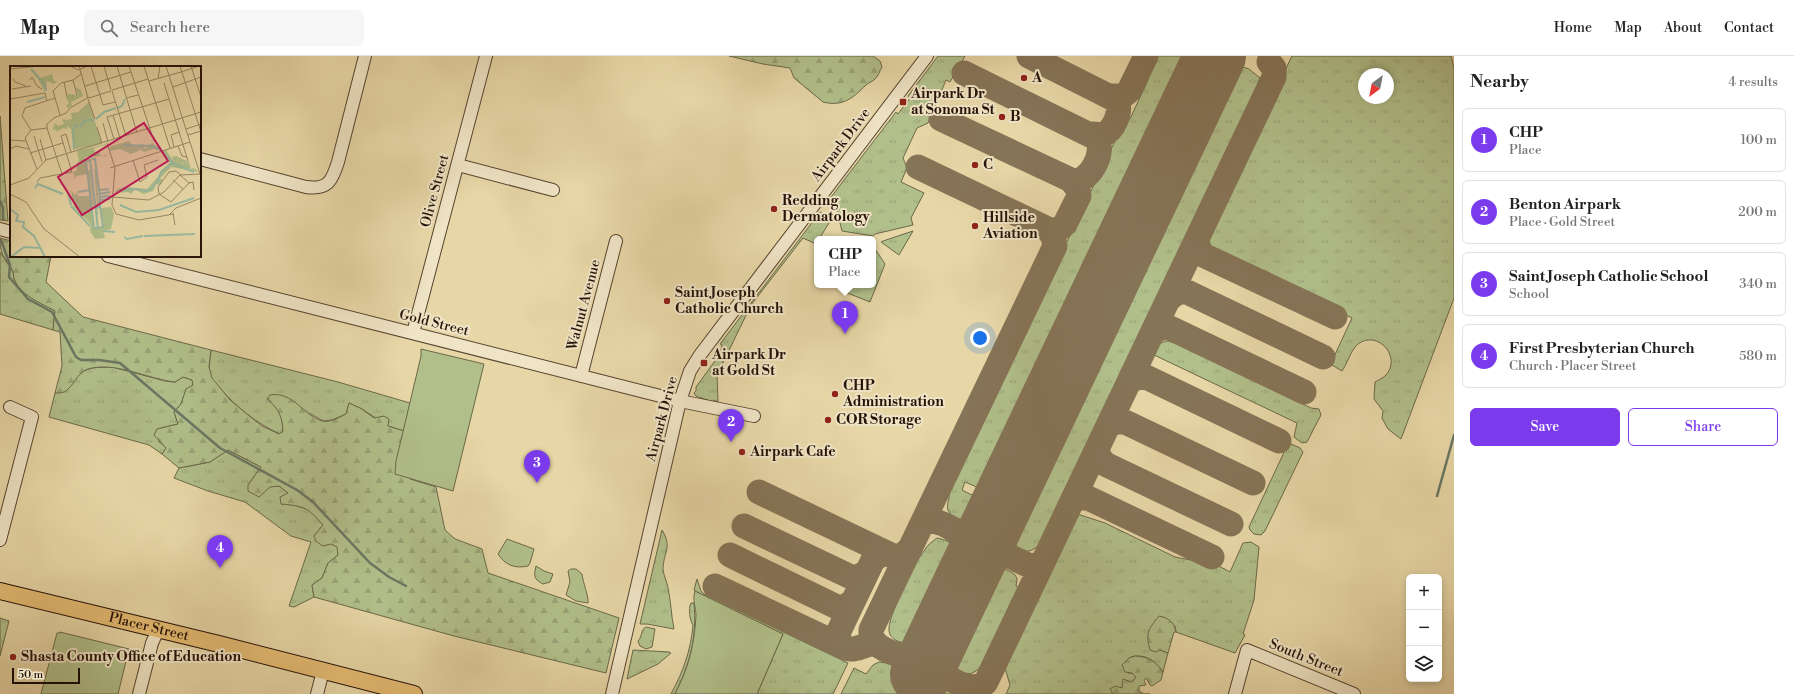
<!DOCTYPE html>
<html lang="en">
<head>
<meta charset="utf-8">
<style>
	body { margin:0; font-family:"Libre Bodoni",serif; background:#f6f6f6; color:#222 }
	.controls { position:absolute; right:12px; bottom:12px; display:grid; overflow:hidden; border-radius:6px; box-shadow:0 2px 6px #0003 }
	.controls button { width:36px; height:36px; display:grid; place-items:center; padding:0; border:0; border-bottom:1px solid #e0e0e0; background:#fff; color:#222; font:20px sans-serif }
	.compass { position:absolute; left:1358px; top:12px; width:36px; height:36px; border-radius:50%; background:#fff; box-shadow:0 2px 6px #0003; rotate:212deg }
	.scale { position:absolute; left:12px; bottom:10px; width:68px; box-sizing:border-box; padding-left:4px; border:2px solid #251208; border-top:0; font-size:11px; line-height:14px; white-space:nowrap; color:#251208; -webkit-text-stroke:3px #efe4c5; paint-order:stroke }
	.you { position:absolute; left:980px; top:282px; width:14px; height:14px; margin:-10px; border:3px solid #fff; border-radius:50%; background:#1a73e8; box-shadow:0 0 0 6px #1a73e833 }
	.badge { display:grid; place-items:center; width:26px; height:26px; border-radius:50%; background:#7c3aed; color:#fff; font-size:13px; font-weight:700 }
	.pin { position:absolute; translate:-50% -33px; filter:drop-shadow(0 1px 2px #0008) }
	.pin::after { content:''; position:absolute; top:21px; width:14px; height:12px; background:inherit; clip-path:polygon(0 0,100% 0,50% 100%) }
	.popup { position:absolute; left:814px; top:180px; width:62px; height:52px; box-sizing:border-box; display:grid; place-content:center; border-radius:6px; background:#fff; filter:drop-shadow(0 1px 3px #0005); font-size:13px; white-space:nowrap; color:#767676 }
	.popup b { font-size:15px; color:#222 }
	.popup::after { content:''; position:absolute; left:50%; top:100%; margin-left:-8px; border:8px solid transparent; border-top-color:#fff }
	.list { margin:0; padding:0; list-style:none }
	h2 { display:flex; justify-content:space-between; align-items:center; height:52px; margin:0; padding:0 16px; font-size:17px }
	h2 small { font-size:13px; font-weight:400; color:#767676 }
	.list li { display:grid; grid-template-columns:26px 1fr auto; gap:12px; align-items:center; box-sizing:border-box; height:64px; margin:0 8px 8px; padding:0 8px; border:1px solid #e0e0e0; border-radius:6px }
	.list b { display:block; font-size:15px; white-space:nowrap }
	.list p { margin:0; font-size:13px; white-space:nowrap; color:#767676 }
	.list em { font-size:13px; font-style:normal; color:#767676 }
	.actions { display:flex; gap:8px; padding:12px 16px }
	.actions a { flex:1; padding:9px 0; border:1px solid #7c3aed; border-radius:6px; text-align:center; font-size:14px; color:#7c3aed }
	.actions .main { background:#7c3aed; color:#fff }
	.icon { flex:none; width:22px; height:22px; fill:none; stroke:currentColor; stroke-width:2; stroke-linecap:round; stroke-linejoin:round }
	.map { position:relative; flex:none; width:1454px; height:638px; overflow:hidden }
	header { display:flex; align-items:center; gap:24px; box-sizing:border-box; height:56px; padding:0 20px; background:#fff; border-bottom:1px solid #e0e0e0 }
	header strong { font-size:19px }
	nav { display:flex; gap:22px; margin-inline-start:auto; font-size:14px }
	.search { width:280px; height:36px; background:#f6f6f6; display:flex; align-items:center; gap:10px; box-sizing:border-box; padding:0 14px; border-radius:6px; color:#767676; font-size:15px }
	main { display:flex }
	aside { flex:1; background:#fff }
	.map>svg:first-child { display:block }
</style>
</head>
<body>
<header>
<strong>Map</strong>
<div class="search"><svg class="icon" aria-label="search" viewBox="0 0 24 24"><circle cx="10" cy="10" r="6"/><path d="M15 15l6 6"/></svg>Search here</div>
<nav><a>Home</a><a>Map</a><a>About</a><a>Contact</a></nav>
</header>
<main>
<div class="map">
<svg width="1454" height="638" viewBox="0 0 1454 638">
	<defs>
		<pattern id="grass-tufts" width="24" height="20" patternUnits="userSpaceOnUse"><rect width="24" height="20" fill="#b1bf8a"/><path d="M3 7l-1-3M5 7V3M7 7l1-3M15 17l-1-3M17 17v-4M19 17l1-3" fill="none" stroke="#98a376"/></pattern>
		<pattern id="forest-firs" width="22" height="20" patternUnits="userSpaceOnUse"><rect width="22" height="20" fill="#b1bf8a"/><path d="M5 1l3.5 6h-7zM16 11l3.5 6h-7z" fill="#98a376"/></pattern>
	</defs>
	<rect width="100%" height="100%" fill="#e7d6a6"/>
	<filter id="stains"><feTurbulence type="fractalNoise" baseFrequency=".005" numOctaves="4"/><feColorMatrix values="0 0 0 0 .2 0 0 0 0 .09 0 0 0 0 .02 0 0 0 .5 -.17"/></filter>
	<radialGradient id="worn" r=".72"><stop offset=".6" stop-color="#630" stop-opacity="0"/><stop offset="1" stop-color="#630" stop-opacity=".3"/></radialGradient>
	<!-- grass -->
	<path fill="url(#grass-tufts)" stroke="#6b6849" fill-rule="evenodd" d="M938,0H965L950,26L946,24L928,67L917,72L903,102L907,112L901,126L924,137L911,162L913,169L875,178L873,180L842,175L837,155L828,145L896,56L898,58L910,42L908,40Z
		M1156,0H1191L988,431L984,434L965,426L962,434L976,441L978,438L982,439L977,449L978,452C972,464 954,468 948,454C946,447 950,444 949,438L947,437L1124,66L1130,63L1148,24L1149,20L1148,17Z
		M1292,0H1451L1454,12V242L1401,383L1388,373L1382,362L1383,355L1374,343L1375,326C1378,324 1383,322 1385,320C1403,302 1378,273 1358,288C1350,295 1348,307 1342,315L1332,309V305L1352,262L1215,196L1210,188L1208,174ZM1364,18H1388V42H1364Z
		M1243,11L1249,13L1260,22L1258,26L1259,38L1047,483L1045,482C1041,488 1036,493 1029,495C1021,498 1011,487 1011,479C1012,469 1019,458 1024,449C1096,307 1160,160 1231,18Z
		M820,156L826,159L829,167L819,183H817L816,188L803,182L751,249L717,319L718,346L714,344L713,346L696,340L694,337L696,335V331L720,298L722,289L720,288Z
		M913,175L899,199L881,186L883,185Z
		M873,190L885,208L870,246L845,236L848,229H873Z
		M0,196L13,216L14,223L17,228L33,243L55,255L53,274L0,258Z
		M1168,285L1185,290L1311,352L1319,353L1321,359L1307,386L1302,387L1294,381L1297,367L1152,298V294C1157,289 1161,286 1168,285Z
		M211,294L338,326L410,347L404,375L388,370L362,353L349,347L346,358L332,364L323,365L311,358L276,350C282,358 282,365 283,375L280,378C256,367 236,351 219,331C217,328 213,325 211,322C208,313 210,303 211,294Z
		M112,311L165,325L175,326L183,321L192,324L193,329L186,334L181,348L174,356L178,368L157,373L159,386L167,392L162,398L149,389L49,361L55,337C73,334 71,323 84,315C91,310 104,312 112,311Z
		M1291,388L1300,392L1303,396L1265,475L1261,479L1254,478L1250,474L1249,471L1287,390Z
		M228,394L261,411L248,429L279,430L288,437L281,448L294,449L310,454L323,469L314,480L338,491V499L328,507L322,522L312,529L314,541L294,551L289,550L311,486L291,480L245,446L208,435L174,422L179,412L210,406Z
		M1074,457L1105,467L1175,501L1217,509L1230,516L1243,487L1251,486L1259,491L1254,544L1243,578L1245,579L1235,597L1176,576L1175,570L1160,594L1168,597L1163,616C1155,605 1145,597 1131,601L1122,609L1128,617H1132L1136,621C1130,630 1122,632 1111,633L1113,638H1006L1010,629L1003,605Z
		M662,474C673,492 663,496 663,514C664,520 667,526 668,532C671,545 671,559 674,573L647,568H640Z
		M937,482C947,484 957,488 954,500L915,581L905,587C896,586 888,581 889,572C890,556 914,508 924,495C927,489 932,486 937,482Z
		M999,512C1004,513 1017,516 1017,524C1017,526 1016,528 1016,530L1020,533L1016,539L1020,541L986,610L982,609C970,625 954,618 952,599L992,519Z
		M697,523L701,535L704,538L848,607L833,638H757L783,578L695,535L694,534Z
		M691,547H694C697,582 690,607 675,638H671C683,616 691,594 693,569C690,565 688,553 691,547Z
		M0,562L9,565L0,600Z
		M646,571L655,573L652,591L646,593L640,590L638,585C643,580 640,574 646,571Z
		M633,594L669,596L671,597L658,608L627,623Z
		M879,606L888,607L954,638H841L854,612L866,618L873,609Z"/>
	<!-- forest -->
	<path fill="url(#forest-firs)" stroke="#6b6849" d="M729,0H873L880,5L882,11C880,14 878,21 874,24C872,26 869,26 866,29C853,42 843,51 823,46L794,22L790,12L763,8Z
		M0,60L8,165L0,164Z
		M0,182L11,185V200H51L46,226L83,261L211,294L209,311L212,322L230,344L248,359L262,370L279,378L283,375C282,360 279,353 267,343L270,339C293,335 303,359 322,365C330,367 340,361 346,358L349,347L362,353L374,362L384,360L389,363L388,370L404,375L402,384L410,423L436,431L445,474L455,483L482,493L488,517L619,562L606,617L454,580L314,541L312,529L322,522L328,507L338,499L337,491L331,488L323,490L316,485L314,480L323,469C308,452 305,450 281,448L280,441L288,437L279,430L270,431L259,441L248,435V429L261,411L228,394L210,406L179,412L162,398L166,392L154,379L157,373L178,368L174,356L181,348L186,333L193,329L192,324L183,321L175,326C147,323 116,305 88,313C77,316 74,331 64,336C61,337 57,337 55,337L62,310L60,276L53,274L55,255C41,247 19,239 14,222C13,219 14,219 13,216C6,199 0,204 0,182Z
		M1159,560C1169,562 1174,566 1176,576H1174L1168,597L1160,594L1156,596L1150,594C1145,577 1149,572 1159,560Z
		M1135,600C1148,601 1155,604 1163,616L1161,624L1152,630L1150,629L1146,622L1144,624L1146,629L1139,630V635L1144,638H1150H1113L1110,633L1115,630L1122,632L1123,623L1132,626L1136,621L1132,617L1125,616L1122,609L1129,602Z"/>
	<!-- park -->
	<path fill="#b1bf8a" stroke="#6b6849" d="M421,293L484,308L453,435L395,418L396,405L421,300Z
		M507,483L534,493L530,507L528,510C515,513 505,509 498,498Z
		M536,510L544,515L553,518L550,526L543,528C533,523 534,519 536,510Z
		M571,513H576L582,518C583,527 589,541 588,547L576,545L566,539L570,526L568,515Z
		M695,535L783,578L757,638H675C689,610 694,591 696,560C696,551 692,544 695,535Z
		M60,576L129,593L118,638H41L57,577H60Z"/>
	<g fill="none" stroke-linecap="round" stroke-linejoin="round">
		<!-- stream -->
		<path stroke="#6a7764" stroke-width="2.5" d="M0,145L3,152V163
			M1,184L10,209L9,221L28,243L52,256L76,301L81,304H99L120,307L220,392L297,434L313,446L370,507L389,521L406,530
			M1437,440L1454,379"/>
		<!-- taxiway -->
		<path stroke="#867457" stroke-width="25" d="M1029,0L1116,44C1123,54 1114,74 1103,79L1092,78
			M1112,40H1123L1129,35L1146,0
			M941,63L1071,124C1089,130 1107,94 1096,82L964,17
			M1176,87L1212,11L1223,0
			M918,111L1052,175L1059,173L1065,168L1079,140L1078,133L1071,124
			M1197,183L1198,192L1203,199L1335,261
			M1169,243L1178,236H1187L1323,301
			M1152,278L1161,271L1170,272L1304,336
			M1129,327L1135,322L1146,321L1279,385
			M1108,370L1117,365L1125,366L1253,427
			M1098,392V400L1105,408L1231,468
			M759,436L893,500H902L910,492
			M1072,446L1080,441L1088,442L1212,501
			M922,468C937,458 967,479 970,495C972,506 968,515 964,524
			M744,470L851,521H858L867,516
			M730,499L837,551H845L853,545
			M1011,501C998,493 993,481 996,466L1034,385
			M715,530L844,591
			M939,584L971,516L979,506L989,501L1000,499L1011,501L1032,511L1043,506
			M877,588C863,586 852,601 840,587L838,577L873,504L880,499L888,498
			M912,599C897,601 869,591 871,574L1055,190L1053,180L1048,174
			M940,613C949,625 975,638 986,626L1274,21V12L1269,6"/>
		<!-- runway -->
		<path stroke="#867457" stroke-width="62" d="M921,618L1215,0"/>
		<!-- minor casing -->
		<g stroke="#564330" stroke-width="14">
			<path id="minor" d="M200,103L306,131C328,134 332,125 338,106L365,0
				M458,109L553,134
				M0,173L11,176
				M108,200L680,345L754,360
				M413,277L486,0
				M581,320L616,185
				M0,484L32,361L10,351
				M139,638L152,587L158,574
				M317,638L323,615
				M612,638L680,345L690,315L700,299L927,0
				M1235,638L1247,594L1354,638"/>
		</g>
		<!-- major casing -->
		<g stroke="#251208" stroke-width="18">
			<g id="major">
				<path id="s1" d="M0,535L223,589L414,638"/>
			</g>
		</g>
		<!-- minor -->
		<use href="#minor" stroke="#efe4c5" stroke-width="12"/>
		<!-- major -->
		<use href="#major" stroke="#e4bb73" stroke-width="16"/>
	</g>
	<!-- markers -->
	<g fill="#8f2418" stroke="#efe4c5" stroke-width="1.5">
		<circle cx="1024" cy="22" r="4"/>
		<rect x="899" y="42" width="8" height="8" rx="2"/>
		<circle cx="1002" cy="61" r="4"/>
		<circle cx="975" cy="109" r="4"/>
		<circle cx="774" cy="153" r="4"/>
		<circle cx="975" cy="170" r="4"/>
		<circle cx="667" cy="245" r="4"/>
		<rect x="700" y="303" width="8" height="8" rx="2"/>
		<circle cx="835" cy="338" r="4"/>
		<circle cx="828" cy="364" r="4"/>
		<circle cx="742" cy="396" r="4"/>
		<circle cx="13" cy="601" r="4"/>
	</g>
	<g text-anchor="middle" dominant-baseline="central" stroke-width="4" stroke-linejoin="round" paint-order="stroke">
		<!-- poi labels -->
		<g font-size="14" font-weight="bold" fill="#251208" stroke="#efe4c5" text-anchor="start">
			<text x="1032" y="22">A</text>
			<text x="911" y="38">Airpark Dr<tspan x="911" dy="16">at Sonoma St</tspan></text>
			<text x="1010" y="61">B</text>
			<text x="983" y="109">C</text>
			<text x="782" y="145">Redding<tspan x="782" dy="16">Dermatology</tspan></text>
			<text x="983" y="162">Hillside<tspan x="983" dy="16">Aviation</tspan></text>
			<text x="675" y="237">Saint Joseph<tspan x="675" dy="16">Catholic Church</tspan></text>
			<text x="712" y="299">Airpark Dr<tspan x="712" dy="16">at Gold St</tspan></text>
			<text x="843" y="330">CHP<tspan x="843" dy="16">Administration</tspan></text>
			<text x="836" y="364">COR Storage</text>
			<text x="750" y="396">Airpark Cafe</text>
			<text x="21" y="601">Shasta County Office of Education</text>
		</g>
		<!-- street labels -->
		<g font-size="14" fill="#251208" stroke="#efe4c5">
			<text transform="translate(841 89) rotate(-53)">Airpark Drive</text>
			<text transform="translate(435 135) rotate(-75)">Olive Street</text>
			<text transform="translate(584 249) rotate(-75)">Walnut Avenue</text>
			<text transform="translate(434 267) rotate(14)">Gold Street</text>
			<text transform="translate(662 363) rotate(-75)">Airpark Drive</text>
			<text stroke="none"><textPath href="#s1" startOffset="153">Placer Street</textPath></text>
			<text transform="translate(1306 602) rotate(22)">South Street</text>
		</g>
	</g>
	<!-- overview -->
	<g transform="translate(10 10)">
		<rect width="191" height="191" fill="#e7d6a6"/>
		<path d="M42,8L44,15H47L44,18L37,15L35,26L28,13ZM79,36L92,78L66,83L63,74L66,59L60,62L56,54L62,53L61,47L68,46ZM96,78L97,81L95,79L84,82L85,86L89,85L90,90L97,89V90L75,91L77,108L66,110L65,113L63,106L67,105V97L69,95L67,85ZM166,90L179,96L181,103L189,106L160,97L159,94L162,97H171L176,102L172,96H164L162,91ZM84,103L86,104L89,140L87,139ZM80,104L84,140L83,141L78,105ZM61,124L65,129L67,126L68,130H80L84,163L94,162L91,142L101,141L104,148L101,163L93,165L95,172L85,173L80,165L81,158L64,141Z" fill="#b1bf8a"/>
		<path d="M52,53L56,54L60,61L67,60L63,74L66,83L64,84L61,63L57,60V63L53,62L48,65L43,63L47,61L43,63L45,57L48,60L54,58ZM119,75L123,80L133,78L135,83L142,77L151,84L143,83L134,86L129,83V85L121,88L110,83L100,85L99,81ZM156,84L164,96H171L177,102L182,105L181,103L184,102L189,106L161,101L150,112L153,114L149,119L146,118L143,125L133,128L125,123L121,128L118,126L105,127L107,123L116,121L137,123L160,97L162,98L151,86Z" fill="#b1bf8a"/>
		<path d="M65,21L71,24L73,30L61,36L62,40L58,42L56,40L59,37L56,32L58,28L69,29Z" fill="#b1bf8a"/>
		<path fill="none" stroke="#98baa2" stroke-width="2" d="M21,3L35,19L36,25M17,36L35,31M108,42L112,40L115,33M86,53L94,46L106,42M114,79L142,80L151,84M64,83L63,64L66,59L71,60L76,54H84M152,86L166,99L184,106M80,93L88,163M82,93H85L89,124M79,94L76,95L84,162H87M25,122L28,118L53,128M113,124L126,123L136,125L141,123L148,115L151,106L160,98H164M68,126L80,124M100,126L89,128L90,131L100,130M58,127L61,139M90,127L89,124L99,123M90,131V134L100,133M110,139L126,146L149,144L184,132M61,140L80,160M0,143L8,149L6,155L14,156L13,161L24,170L35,191M87,149L86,143L90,140V134M89,162L93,161L90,140M93,165L105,166M134,170L185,168M114,171L117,173L133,170M1,191L14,181L29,182"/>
		<path fill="none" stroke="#998867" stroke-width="1" d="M60,0L68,4L78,0M69,0L78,32M81,0L93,39L105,36M94,0L101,24M107,0L127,67M119,0L144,75M134,0L160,82M156,0L190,108M170,0L191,66M181,0L191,31M0,3L30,0M171,6L189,0M3,13L5,16L18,21M148,13L150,0M20,14L22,11L27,20L32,23M63,14L67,29M139,15L171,6M54,16L57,31M154,17L178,95M75,20L121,6M163,21L191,11M2,23L21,20M102,24L138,13M102,25L116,70M79,32L101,25M116,32L128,29M0,33L35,27L37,35M78,33L85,53M50,49L43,25L51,17L63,14L71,8M103,49L110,72M93,57L98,76M87,61L92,77M37,62V58L44,52L56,47L60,42L79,31M37,62L52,108M176,63L191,58M21,64L12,50L15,42L45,32M21,64L15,72L27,103M21,64L37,62M178,69L191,65M24,70L32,96M30,73L36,94M104,73L97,51L159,33M0,74L16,75M97,77L105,102L102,139L106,148L129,154L164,148M168,80L172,90L177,91M164,81L161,69L169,66M0,83L6,80L19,83M20,87L53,77M123,94L130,116L137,111M100,102L180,76M170,109L179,117M171,109L166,105L159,106L148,121L149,128L161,136L179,117M137,111L134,99L148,94M163,114L173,123M27,116L30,112L62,106L51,70L56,68L61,86M179,117L183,116L184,124M0,119L19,112L36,94L191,46M0,128L16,136L34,163L70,191M103,131L139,134L154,126L170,109L191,108M163,147L165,159M159,149L166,142L191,132"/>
		<path fill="#c2185b" fill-opacity="0.15" stroke="#c2185b" stroke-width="2" d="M134,57L158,95L72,149L48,111Z"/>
		<rect width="191" height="191" fill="none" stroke="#251208" stroke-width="2"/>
	</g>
	<rect width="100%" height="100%" filter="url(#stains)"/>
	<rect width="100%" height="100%" fill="url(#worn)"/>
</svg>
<div class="controls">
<button>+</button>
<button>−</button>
<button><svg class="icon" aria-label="layers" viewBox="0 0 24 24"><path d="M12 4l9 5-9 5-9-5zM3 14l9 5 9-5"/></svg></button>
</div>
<svg class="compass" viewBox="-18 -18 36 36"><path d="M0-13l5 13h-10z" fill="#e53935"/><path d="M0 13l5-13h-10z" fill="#767676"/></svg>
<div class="scale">50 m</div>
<div class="you"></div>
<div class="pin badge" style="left:845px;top:278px">1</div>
<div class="popup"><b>CHP</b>Place</div>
<div class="pin badge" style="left:731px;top:386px">2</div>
<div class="pin badge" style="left:537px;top:427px">3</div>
<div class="pin badge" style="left:220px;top:512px">4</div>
</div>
<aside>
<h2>Nearby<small>4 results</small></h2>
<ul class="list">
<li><span class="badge">1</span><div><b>CHP</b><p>Place</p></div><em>100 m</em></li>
<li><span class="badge">2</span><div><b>Benton Airpark</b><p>Place · Gold Street</p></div><em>200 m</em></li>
<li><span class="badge">3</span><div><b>Saint Joseph Catholic School</b><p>School</p></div><em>340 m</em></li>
<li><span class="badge">4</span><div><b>First Presbyterian Church</b><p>Church · Placer Street</p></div><em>580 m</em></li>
</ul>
<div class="actions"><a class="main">Save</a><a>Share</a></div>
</aside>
</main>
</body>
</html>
